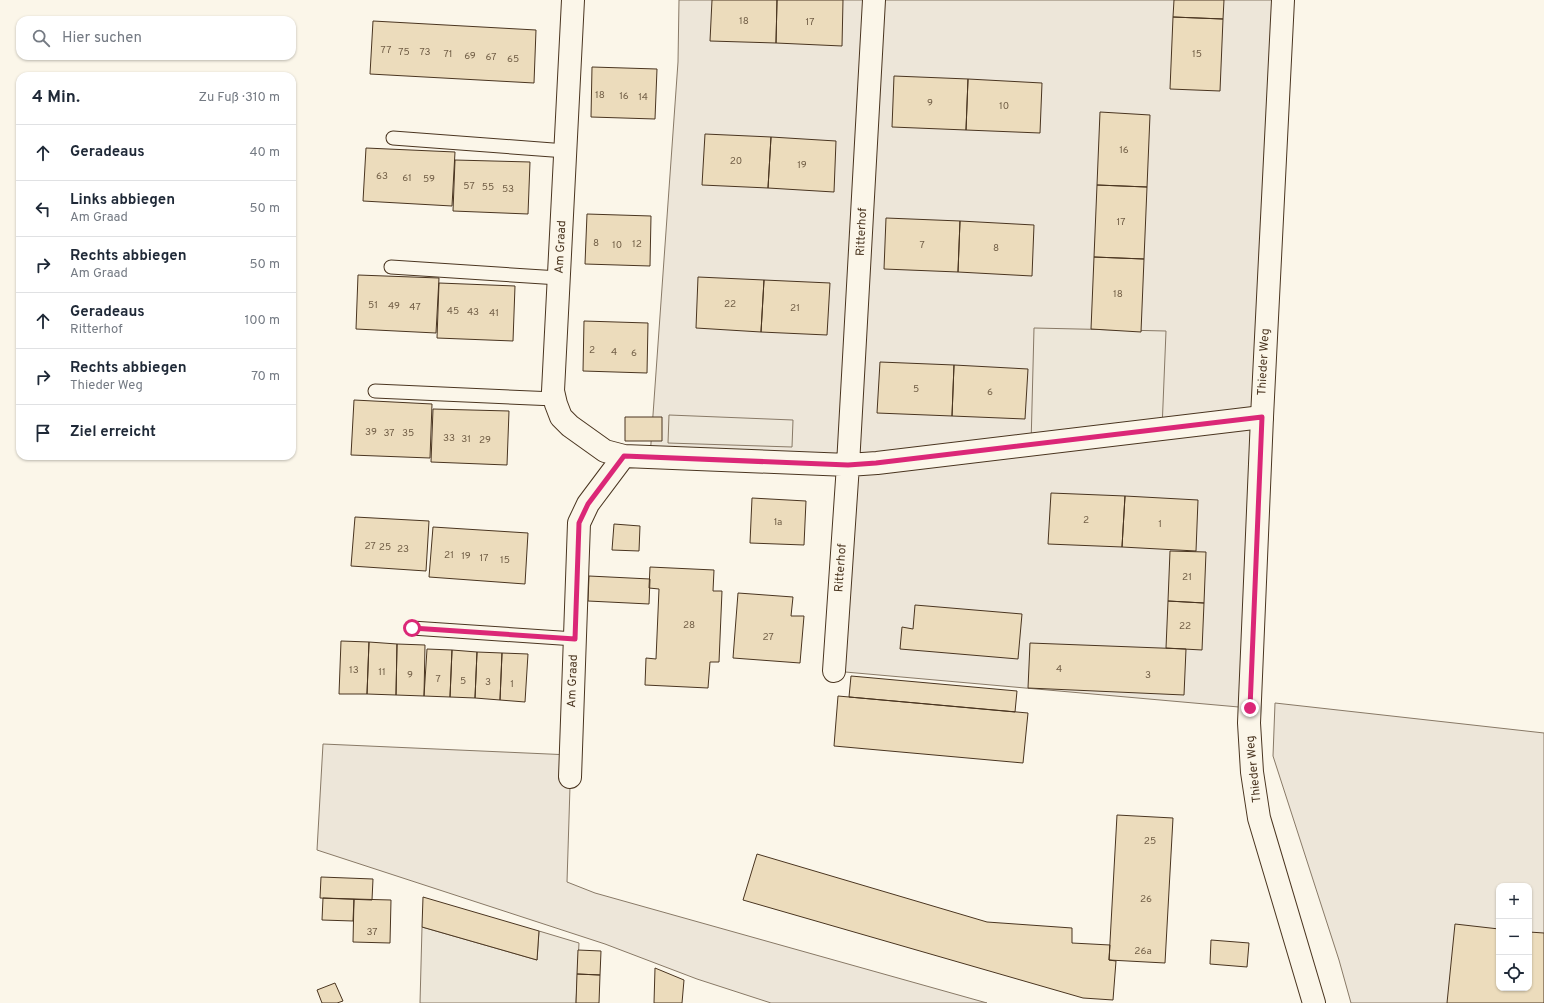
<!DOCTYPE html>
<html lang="de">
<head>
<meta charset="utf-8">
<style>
	body { margin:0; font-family:Overpass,sans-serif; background:#f2f2f3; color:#1f2937 }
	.controls { position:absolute; right:12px; bottom:12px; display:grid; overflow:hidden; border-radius:8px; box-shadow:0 1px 3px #0004 }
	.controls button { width:36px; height:36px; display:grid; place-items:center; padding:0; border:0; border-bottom:1px solid #e0e1e3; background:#fff; color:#1f2937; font:20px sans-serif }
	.stop { position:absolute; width:12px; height:12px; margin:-9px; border:3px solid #db2777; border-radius:50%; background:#fff }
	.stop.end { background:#db2777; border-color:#fff; box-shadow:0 1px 4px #0008 }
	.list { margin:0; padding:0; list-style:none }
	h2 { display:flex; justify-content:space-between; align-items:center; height:52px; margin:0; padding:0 16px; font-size:17px }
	h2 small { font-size:13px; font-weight:400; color:#747a83 }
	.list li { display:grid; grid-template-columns:26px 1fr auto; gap:12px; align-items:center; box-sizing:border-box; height:56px; padding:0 16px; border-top:1px solid #e0e1e3 }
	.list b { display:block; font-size:15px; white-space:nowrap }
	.list p { margin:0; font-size:13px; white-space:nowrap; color:#747a83 }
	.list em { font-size:13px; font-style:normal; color:#747a83 }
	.icon { flex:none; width:22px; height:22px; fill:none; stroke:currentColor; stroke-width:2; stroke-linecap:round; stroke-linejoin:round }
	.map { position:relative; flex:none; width:1544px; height:1003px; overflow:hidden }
	.search { position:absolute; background:#fff; box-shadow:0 1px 3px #0004; left:16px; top:16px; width:280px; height:44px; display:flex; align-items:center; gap:10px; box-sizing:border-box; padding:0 14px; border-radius:12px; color:#747a83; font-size:15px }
	.panel { position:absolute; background:#fff; box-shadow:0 1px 3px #0004; left:16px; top:72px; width:280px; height:388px; border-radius:12px }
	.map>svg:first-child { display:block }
</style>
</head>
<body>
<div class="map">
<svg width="1544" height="1003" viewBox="0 0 1544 1003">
	<rect width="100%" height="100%" fill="#fbf6e9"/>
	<!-- green -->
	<path fill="#ede6d9" stroke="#887966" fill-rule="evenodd" d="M679,0H1293L1250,708L834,671L848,465L650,457L678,62Z
		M1275,703L1544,733V1003H1351L1339,960L1273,756ZM1499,886H1529V988H1499Z
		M323,744L571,755L567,882L595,893L987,1003H771L697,979L605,944L317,850Z"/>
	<!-- parking -->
	<path fill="#ede7d9" stroke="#887966" d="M1034,328L1166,331L1162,429L1031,445Z
		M669,415L793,420L792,447L668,443Z
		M422,927L537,960L539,931L579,943L576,1003H420Z"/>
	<!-- building -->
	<path fill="#ecdcbc" stroke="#4a3520" d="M712,0H777L776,43L710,41Z
		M777,0H843L842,46L776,43Z
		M1174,0H1224L1223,19L1173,17Z
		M1173,17L1223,19L1220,91L1170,89Z
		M373,21L536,30L534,83L370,74Z
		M592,67L657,69L655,119L591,117Z
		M894,76L968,79L966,130L892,127Z
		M968,79L1042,83L1040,133L966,130Z
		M1100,112L1150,115L1147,187L1097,185Z
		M705,134L771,137L768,188L702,185Z
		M771,137L836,141L834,192L768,188Z
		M366,148L455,152L452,206L363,201Z
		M455,160L530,162L528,214L453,211Z
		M1097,185L1147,187L1144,259L1094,257Z
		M587,214L651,216L650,266L585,264Z
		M886,218L960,221L958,272L884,269Z
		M960,221L1034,225L1032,276L958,272Z
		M1094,257L1144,259L1141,332L1091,329Z
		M358,275L439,278L436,333L356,329Z
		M698,277L764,280L761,332L696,328Z
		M764,280L830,283L827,335L761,332Z
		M439,283L515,286L513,341L437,338Z
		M584,321L648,323L647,373L583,371Z
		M880,362L954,365L952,416L877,413Z
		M954,365L1028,369L1025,419L952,416Z
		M354,400L432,404L430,458L351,455Z
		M433,409L509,411L507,465L431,462Z
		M625,417H662V441H625Z
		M1051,493L1125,496L1122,547L1048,544Z
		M1125,496L1198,500L1196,551L1122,547Z
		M752,498L806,501L804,545L750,543Z
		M355,517L429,521L426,571L351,566Z
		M614,524L640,526L639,551L612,550Z
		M433,527L528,533L525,584L429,577Z
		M1170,551L1206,552L1204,603L1168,601Z
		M650,567L714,570L713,591H722L719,662H710L708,688L645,685L646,658L656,659L659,589L649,588Z
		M589,576L650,579L649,604L588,601Z
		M738,593L793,597L791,616H804L800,663L733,658Z
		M1168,601L1204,603L1202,650L1166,648Z
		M915,605L1022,614L1018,659L900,649L902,627L913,629Z
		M341,641L369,642L367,694H339Z
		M369,642L397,644L396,695L367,694Z
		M1030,643L1186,649L1184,695L1028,688Z
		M397,644L425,645L424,696L396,695Z
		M427,649L452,650L450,697L424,696Z
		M452,650L477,652L475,698L450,697Z
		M477,652L502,653L500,700L475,698Z
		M502,653L528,654L525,702L500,700Z
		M851,676L1017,691L1015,712L849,697Z
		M838,696L1028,713L1023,763L834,746Z
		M1117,815L1173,818L1165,963L1109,960Z
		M757,854L987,922L1072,928V943L1110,945L1109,960L1116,961L1113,1000L1083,998L743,900Z
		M321,877L373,879L372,900L320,898Z
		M423,897L539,931L537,960L422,927Z
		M323,898L354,899L353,921L322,920Z
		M354,899L391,900L390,943L353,942Z
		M1455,924L1499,929V988H1529V932L1544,933V1003H1447Z
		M1211,940L1249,943L1247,967L1210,964Z
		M578,950L601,951L600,975L577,974Z
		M655,968L684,980L682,1003H654Z
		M577,974L600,975L599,1003H576Z
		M335,983L343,1001L337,1003H322L317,990Z"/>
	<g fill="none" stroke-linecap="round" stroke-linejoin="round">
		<!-- lane casing -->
		<g stroke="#4a3520" stroke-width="15">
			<path id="lane" d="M393,138L566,151
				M391,267L559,278
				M375,391L555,399
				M412,628L575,639"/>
		</g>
		<!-- street casing -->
		<g stroke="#4a3520" stroke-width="24">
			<path id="street" d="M573,0L553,391L556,404L561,417L570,426L605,451L624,456L848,465L834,671
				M874,0L848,465L877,463L1262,417
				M570,777L579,523L588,504L624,456"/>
		</g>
		<!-- secondary casing -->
		<g stroke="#4a3520" stroke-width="24">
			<path id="secondary" d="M1283,0L1262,417L1249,723L1252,772L1259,818L1314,1003"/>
		</g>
		<!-- lane -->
		<use href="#lane" stroke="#fbf6e9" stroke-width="13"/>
		<!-- street -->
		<use href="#street" stroke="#fbf6e9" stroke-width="22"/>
		<!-- secondary -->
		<use href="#secondary" stroke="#fbf6e9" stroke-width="22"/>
	</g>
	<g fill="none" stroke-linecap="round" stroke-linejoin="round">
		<!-- route -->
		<path stroke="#db2777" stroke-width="5" d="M412,628L575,639L579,523L588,504L624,456L848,465L876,463L1262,417L1250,708"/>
	</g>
	<g text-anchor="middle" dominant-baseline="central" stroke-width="3" stroke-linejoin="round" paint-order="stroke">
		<!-- number labels -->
		<g font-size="10" fill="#725f47">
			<text x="744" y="21">18</text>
			<text x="810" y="22">17</text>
			<text x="386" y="50">77</text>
			<text x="404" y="52">75</text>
			<text x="425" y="52">73</text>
			<text x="448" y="54">71</text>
			<text x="1197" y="54">15</text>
			<text x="470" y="56">69</text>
			<text x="491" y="57">67</text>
			<text x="513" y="59">65</text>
			<text x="600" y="95">18</text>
			<text x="624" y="96">16</text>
			<text x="643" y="97">14</text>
			<text x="930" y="103">9</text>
			<text x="1004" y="106">10</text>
			<text x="1124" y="150">16</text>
			<text x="736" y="161">20</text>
			<text x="802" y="165">19</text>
			<text x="382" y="176">63</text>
			<text x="407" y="178">61</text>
			<text x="429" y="179">59</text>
			<text x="469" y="186">57</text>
			<text x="488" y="187">55</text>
			<text x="508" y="189">53</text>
			<text x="1121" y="222">17</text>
			<text x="596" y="243">8</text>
			<text x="637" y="244">12</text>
			<text x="617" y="245">10</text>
			<text x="922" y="245">7</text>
			<text x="996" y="248">8</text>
			<text x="1118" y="294">18</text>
			<text x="730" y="304">22</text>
			<text x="373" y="305">51</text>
			<text x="394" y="306">49</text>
			<text x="415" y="307">47</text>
			<text x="795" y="308">21</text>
			<text x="453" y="311">45</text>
			<text x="473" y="312">43</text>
			<text x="494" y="313">41</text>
			<text x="592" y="350">2</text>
			<text x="614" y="352">4</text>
			<text x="634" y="353">6</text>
			<text x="916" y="389">5</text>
			<text x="990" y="392">6</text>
			<text x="371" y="432">39</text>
			<text x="389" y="433">37</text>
			<text x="408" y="433">35</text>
			<text x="449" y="438">33</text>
			<text x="466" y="439">31</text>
			<text x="485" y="440">29</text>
			<text x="1086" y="520">2</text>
			<text x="778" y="522">1a</text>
			<text x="1160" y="524">1</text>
			<text x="370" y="546">27</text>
			<text x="385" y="547">25</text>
			<text x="403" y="549">23</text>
			<text x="449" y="555">21</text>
			<text x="466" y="556">19</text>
			<text x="484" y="558">17</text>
			<text x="505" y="560">15</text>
			<text x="1187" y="577">21</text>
			<text x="689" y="625">28</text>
			<text x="1185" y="626">22</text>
			<text x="768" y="637">27</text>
			<text x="1059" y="669">4</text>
			<text x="354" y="670">13</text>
			<text x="382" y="672">11</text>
			<text x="410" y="675">9</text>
			<text x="1148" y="675">3</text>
			<text x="438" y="679">7</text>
			<text x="463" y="681">5</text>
			<text x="488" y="682">3</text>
			<text x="512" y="684">1</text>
			<text x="1150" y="841">25</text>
			<text x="1146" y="899">26</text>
			<text x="372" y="932">37</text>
			<text x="1143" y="951">26a</text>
		</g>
		<!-- street labels -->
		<g font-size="12" fill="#4a3520" stroke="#fbf6e9">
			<text transform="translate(862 232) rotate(-87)">Ritterhof</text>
			<text transform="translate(561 247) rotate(-87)">Am Graad</text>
			<text transform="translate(1264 362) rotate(-87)">Thieder Weg</text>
			<text transform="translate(841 568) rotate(-86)">Ritterhof</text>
			<text transform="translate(573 681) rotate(-88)">Am Graad</text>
			<text transform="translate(1254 769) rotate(-96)">Thieder Weg</text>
		</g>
	</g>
</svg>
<div class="controls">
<button>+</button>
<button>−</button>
<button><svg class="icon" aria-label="locate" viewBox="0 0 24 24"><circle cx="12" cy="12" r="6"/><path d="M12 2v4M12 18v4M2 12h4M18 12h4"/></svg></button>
</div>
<div class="stop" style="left:412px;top:628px"></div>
<div class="stop end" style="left:1250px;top:708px"></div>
<div class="search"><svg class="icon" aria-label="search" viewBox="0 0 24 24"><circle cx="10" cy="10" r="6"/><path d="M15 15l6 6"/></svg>Hier suchen</div>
<section class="panel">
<h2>4 Min.<small>Zu Fuß · 310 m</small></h2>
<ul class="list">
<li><svg class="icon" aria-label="ahead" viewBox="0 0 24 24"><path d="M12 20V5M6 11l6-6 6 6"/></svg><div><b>Geradeaus</b></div><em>40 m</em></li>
<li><svg class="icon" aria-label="left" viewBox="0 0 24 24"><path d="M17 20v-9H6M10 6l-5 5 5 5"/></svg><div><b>Links abbiegen</b><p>Am Graad</p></div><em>50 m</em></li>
<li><svg class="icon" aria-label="right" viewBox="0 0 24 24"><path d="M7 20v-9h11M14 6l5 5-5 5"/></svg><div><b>Rechts abbiegen</b><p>Am Graad</p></div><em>50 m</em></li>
<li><svg class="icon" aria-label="ahead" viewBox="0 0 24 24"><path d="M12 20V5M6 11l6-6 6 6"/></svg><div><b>Geradeaus</b><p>Ritterhof</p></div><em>100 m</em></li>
<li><svg class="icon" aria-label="right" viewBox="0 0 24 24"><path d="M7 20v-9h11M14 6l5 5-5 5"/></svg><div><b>Rechts abbiegen</b><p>Thieder Weg</p></div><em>70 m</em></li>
<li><svg class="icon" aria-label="arrive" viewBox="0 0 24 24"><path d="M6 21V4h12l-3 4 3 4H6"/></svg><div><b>Ziel erreicht</b></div></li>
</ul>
</section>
</div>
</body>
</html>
